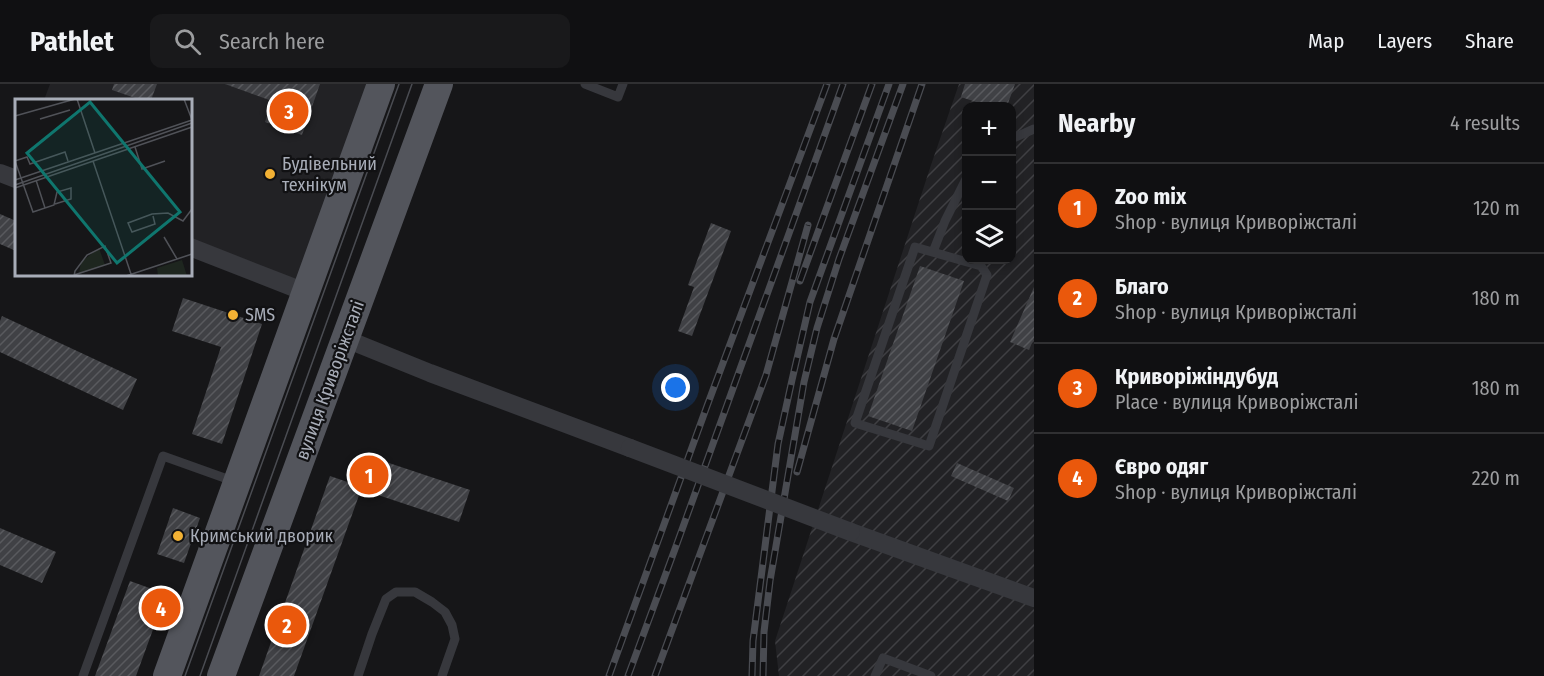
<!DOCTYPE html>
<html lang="en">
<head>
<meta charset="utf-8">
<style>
	body { margin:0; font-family:"Fira Sans Condensed",sans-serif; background:#19191b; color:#f1f3f6 }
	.controls { position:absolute; right:18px; top:18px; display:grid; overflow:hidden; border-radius:12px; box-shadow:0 3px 9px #0003 }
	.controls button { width:54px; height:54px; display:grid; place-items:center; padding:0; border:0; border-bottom:2px solid #303032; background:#101012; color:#f1f3f6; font:30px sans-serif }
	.you { position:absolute; left:676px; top:304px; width:21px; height:21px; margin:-15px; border:4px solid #fff; border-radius:50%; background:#1a73e8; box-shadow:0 0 0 9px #1a73e833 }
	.badge { display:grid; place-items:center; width:39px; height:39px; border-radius:50%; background:#ea580c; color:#fff; font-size:20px; font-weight:700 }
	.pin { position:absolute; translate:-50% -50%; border:3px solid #fff; box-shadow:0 2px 6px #0006 }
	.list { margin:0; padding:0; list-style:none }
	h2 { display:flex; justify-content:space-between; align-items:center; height:78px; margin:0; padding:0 24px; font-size:26px }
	h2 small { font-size:20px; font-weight:400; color:#9c9d9f }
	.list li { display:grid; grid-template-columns:39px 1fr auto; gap:18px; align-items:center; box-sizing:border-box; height:90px; padding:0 24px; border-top:2px solid #303032 }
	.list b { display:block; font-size:22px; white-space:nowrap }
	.list p { margin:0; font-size:20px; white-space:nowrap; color:#9c9d9f }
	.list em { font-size:20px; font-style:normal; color:#9c9d9f }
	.icon { flex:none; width:33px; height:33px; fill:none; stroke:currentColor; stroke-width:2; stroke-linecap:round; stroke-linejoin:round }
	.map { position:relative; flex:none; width:1034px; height:592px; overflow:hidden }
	header { display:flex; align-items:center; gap:36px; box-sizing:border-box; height:84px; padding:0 30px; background:#101012; border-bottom:2px solid #303032 }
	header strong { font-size:28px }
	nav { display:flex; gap:33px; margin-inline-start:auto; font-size:21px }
	.search { width:420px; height:54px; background:#19191b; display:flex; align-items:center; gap:15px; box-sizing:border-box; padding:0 21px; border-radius:12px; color:#9c9d9f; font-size:22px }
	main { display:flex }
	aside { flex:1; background:#101012 }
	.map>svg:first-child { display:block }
</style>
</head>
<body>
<header>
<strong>Pathlet</strong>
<div class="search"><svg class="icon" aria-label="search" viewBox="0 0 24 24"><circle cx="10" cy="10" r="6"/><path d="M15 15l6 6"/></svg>Search here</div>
<nav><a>Map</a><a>Layers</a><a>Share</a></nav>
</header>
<main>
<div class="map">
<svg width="1034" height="592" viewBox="0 0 1034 592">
	<defs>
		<pattern id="industrial-furrows" width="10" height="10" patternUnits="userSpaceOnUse" patternTransform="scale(1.5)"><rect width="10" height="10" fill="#222225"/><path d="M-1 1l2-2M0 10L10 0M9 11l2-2" fill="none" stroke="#3f3f43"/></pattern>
		<pattern id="building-hatch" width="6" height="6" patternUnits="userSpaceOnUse" patternTransform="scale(1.5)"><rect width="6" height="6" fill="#404145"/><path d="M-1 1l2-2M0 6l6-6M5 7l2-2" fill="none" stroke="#595a5e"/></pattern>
	</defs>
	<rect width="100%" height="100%" fill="#161618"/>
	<!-- built -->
	<path fill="#222225" d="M50,0H381L305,208L191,163L190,16H44Z"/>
	<!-- industrial -->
	<path fill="url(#industrial-furrows)" fill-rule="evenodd" d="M959,0H1034V592H779L775,557L931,81ZM966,22H1011V176H966Z"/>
	<!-- building -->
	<path fill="url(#building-hatch)" d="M114,0H157L151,16H141L112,6Z
		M225,0H320L302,51L265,38L272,17Z
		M965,0H1015L1007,22H988L961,13Z
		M0,130L16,137V167L0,160Z
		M711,139L731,147L692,252L678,247L694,203L688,201Z
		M920,182L964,197L912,347L868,332Z
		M1034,203V254L1029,266L1010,258Z
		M183,214L262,240L222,360L192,350L221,263L172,247Z
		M2,232L137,295L123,326L0,268V237Z
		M374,374L470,406L459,438L363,406Z
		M957,379L1014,404L1008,417L951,392Z
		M330,392L362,403L294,592H259Z
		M173,424L200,434L184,479L157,470Z
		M0,444L56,468L42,499L0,481Z
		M130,497L166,510L136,592H95Z"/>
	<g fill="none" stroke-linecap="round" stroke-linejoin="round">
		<!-- lane -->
		<path stroke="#37383d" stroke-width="9" d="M585,0L618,13L623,0
			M1011,55L1034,45
			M915,163L981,182L987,191L929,362L855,339Z
			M933,168L945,137L966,95
			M83,592L163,372L233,397
			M358,592L372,550L386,515L396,508H415L432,518L445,528L452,541L455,555L442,592
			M875,592L883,574L931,592"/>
		<!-- street -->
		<path stroke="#37383d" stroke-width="18" d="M0,89L16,95
			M190,163L305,208
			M346,255L430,289L630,364
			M851,448L1034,514"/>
		<!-- primary -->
		<path stroke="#53555c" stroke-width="28" d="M167,592L381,0
			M221,592L439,0"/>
		<!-- tram -->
		<path stroke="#4a4c52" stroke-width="1.5" d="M185,592L399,0
			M200,592L412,0"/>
		<!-- rail casing -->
		<g stroke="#4a4c52" stroke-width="7">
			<path id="rail" d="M800,197L872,0
				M797,388L834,255L922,0
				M609,592L707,322L827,0
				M628,592L675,465L843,0
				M655,592L766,291L808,141
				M752,592L753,557L778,360L792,296L810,218L889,0
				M763,592L764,548L770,497L804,298L817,244L839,175L903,0"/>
		</g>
		<!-- rail -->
		<use href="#rail" stroke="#111113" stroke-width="4.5" stroke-dasharray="14" stroke-linecap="butt"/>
		<!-- street-bridge -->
		<path stroke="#37383d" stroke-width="18" d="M630,364L851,448"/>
	</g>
	<!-- markers -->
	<g fill="#f2b134" stroke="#111113" stroke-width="2">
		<circle cx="270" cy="90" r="6"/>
		<circle cx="233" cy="231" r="6"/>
		<circle cx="178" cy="452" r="6"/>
	</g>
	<g text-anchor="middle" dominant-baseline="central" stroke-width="4.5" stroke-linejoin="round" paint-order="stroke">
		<!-- poi labels -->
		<g font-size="18" fill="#a8adb8" stroke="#111113" text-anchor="start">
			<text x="282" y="80">Будівельний<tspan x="282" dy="21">технікум</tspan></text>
			<text x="245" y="231">SMS</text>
			<text x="190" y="452">Кримський дворик</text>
		</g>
		<!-- street labels -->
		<g font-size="18" fill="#a8adb8" stroke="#111113">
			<text transform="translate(330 296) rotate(-70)">вулиця Криворіжсталі</text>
		</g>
	</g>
	<!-- overview -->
	<g transform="translate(15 15)">
		<rect width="177" height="177" fill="#161618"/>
		<path d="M84,149L90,166L64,175L66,163Z" fill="#1e261f"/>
		<path d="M167,161L172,177H143L142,169Z" fill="#1e261f"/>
		<path fill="none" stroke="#505258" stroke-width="1.5" d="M62,0L80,54M169,0L177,21M0,17L60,0M25,20L55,11M120,48L127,70L150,62M0,62L18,113L39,106L42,93L56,89V100L40,105M0,62L12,58L15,65L50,53L53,62M78,62L116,175M0,81L177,21M21,81L30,109M0,86L177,24M0,89L177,28M138,117L140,125L117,133L113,124L137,115L153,114L168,122L177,110M149,138L162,160M59,177L60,172L72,156L90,147L96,164L59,176M111,177L177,155"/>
		<path fill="#0f766e" fill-opacity="0.15" stroke="#0f766e" stroke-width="3" d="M75,3L165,113L102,164L12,54Z"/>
		<rect width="177" height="177" fill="none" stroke="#a8adb8" stroke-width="3"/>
	</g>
</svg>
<div class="controls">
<button>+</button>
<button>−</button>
<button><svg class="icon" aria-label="layers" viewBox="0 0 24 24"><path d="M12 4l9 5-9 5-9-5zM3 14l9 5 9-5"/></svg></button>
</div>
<div class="you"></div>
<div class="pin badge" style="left:369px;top:391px">1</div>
<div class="pin badge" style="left:287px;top:541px">2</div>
<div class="pin badge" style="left:289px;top:27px">3</div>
<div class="pin badge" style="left:161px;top:524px">4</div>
</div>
<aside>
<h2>Nearby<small>4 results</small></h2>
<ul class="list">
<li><span class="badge">1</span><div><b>Zoo mix</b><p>Shop · вулиця Криворіжсталі</p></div><em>120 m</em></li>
<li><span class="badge">2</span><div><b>Благо</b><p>Shop · вулиця Криворіжсталі</p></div><em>180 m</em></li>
<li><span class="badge">3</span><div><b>Криворіжіндубуд</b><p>Place · вулиця Криворіжсталі</p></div><em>180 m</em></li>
<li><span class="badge">4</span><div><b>Євро одяг</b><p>Shop · вулиця Криворіжсталі</p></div><em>220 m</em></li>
</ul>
</aside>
</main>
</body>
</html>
